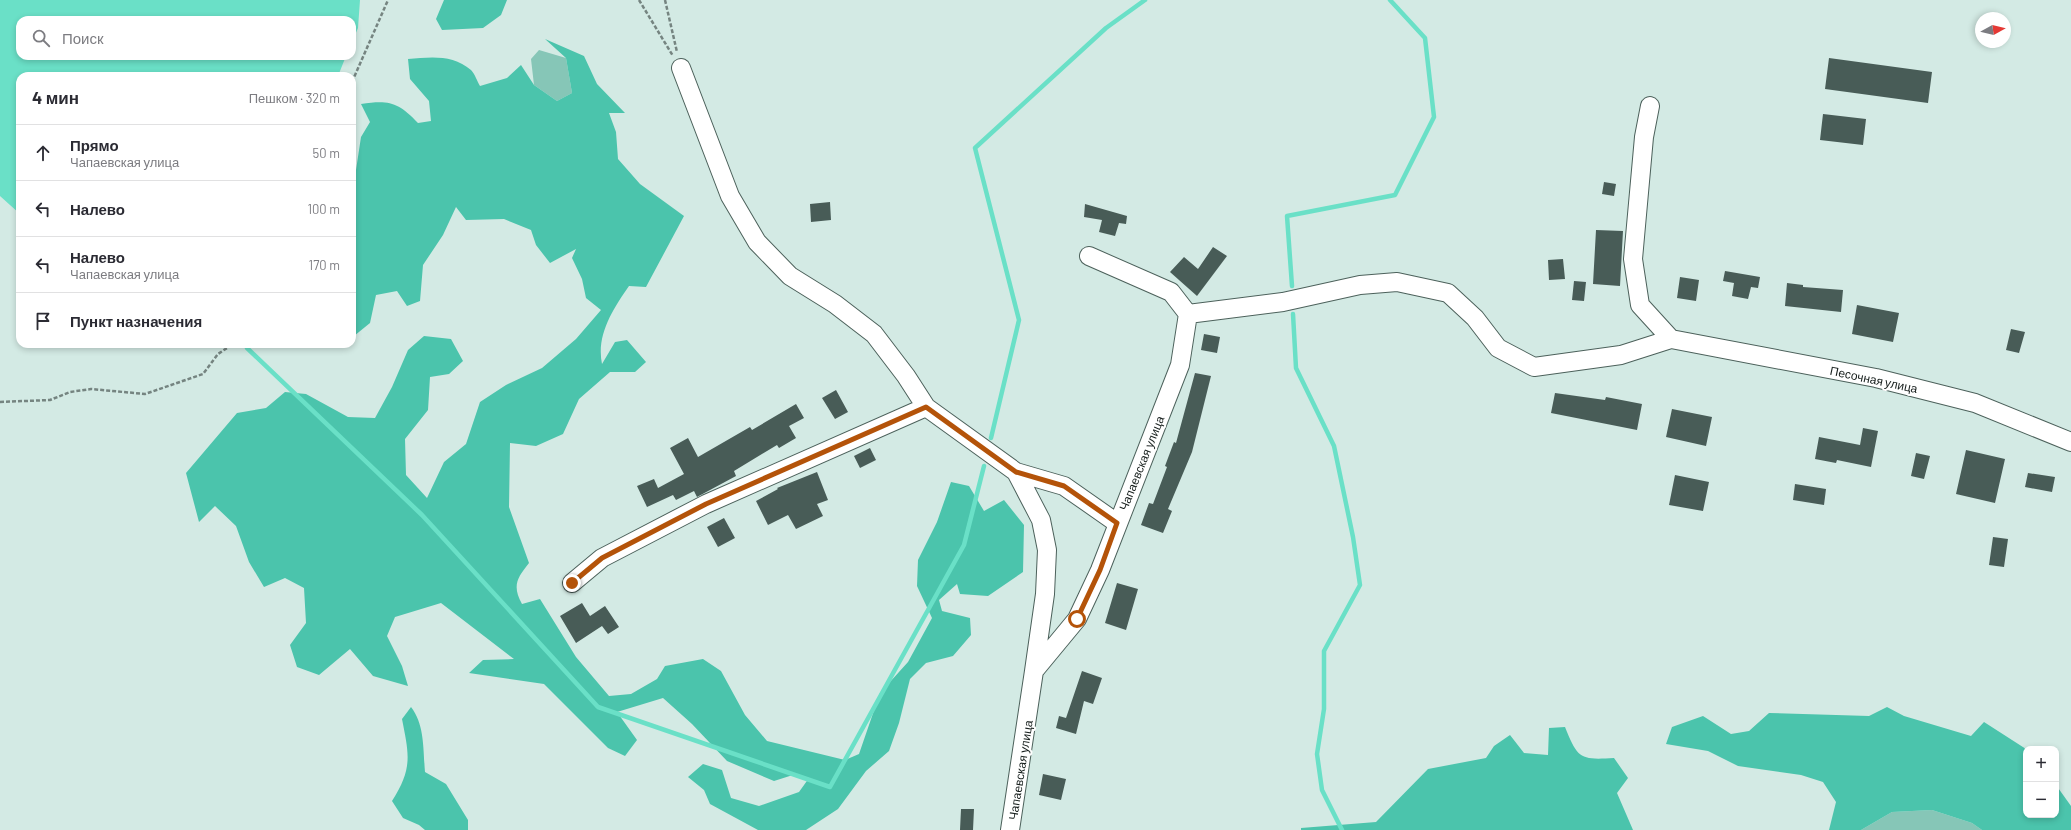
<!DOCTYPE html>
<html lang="ru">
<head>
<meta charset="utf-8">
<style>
	body { margin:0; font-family:Barlow,sans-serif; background:#f2f2f3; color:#2b2b33 }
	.controls { position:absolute; right:12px; bottom:12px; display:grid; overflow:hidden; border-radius:8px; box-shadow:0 2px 6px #0003 }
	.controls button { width:36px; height:36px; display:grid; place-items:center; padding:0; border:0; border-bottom:1px solid #e1e1e2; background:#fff; color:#2b2b33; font:20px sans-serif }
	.compass { position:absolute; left:1975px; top:12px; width:36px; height:36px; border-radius:50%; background:#fff; box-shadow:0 2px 6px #0003; rotate:82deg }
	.stop { position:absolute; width:12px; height:12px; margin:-9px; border:3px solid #b45309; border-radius:50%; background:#fff }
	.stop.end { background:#b45309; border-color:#fff; box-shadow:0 1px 4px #0008 }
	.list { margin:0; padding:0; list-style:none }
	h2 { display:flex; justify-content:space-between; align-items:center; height:52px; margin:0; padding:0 16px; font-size:17px }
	h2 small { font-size:13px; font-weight:400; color:#7c7c81 }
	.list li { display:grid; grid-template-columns:26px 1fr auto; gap:12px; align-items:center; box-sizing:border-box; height:56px; padding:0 16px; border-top:1px solid #e1e1e2 }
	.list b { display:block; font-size:15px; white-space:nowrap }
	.list p { margin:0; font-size:13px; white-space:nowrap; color:#7c7c81 }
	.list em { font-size:13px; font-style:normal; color:#7c7c81 }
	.icon { flex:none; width:22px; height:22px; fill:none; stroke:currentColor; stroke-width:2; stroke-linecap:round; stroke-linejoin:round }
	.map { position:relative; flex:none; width:2071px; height:830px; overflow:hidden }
	.search { position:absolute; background:#fff; box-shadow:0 2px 6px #0003; left:16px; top:16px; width:340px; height:44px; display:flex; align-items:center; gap:10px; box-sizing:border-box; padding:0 14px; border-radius:12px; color:#7c7c81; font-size:15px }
	.panel { position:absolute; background:#fff; box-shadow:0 2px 6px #0003; left:16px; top:72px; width:340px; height:276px; border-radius:12px }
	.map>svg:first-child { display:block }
</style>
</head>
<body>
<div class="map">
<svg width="2071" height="830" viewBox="0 0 2071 830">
	<rect width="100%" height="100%" fill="#d3eae4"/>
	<!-- green -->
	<path fill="#86c6b7" d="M539,50L566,58L572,93L557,101L534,85L531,59Z
		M1932,810L1972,823L1982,830H1861L1892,812Z"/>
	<!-- forest -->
	<path fill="#4bc4ac" d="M444,0H507L501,15L483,28L442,30L436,19Z
		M545,39L584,56L597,84L625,113H609L616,132L618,159L640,184L684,216L646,287L629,286C613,309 596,335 602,364L615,342L627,340L646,362L635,372H610L579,399L563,434L536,446L510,443L509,507L529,563C517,578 512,586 522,604L540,599L576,657L609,696L631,694L657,679L665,666L703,659L721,671L745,715L767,741L845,760L859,754L880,693L908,662L932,618L917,586L918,560L937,522L951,482L969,486L984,511L1004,500L1024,525L1023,572L988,596L960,594L957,584L939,600L942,611L970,618L971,635L953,656L926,663L910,679L899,723L889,751L866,771L838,809L806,830H758L710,804L704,790L688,777L703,764L722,770L731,798L759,806L799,792L809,778L796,774L774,781L727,761L692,724L663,698L617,712L637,740L625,756L608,748L544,684L469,673L483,660L514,659L441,603L395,617L387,636L402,666L408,686L373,676L350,649L319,675L297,667L290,645L306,623L304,588L285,578L264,587L249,562L236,526L215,506L199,522L186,473L237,413L266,408L285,392L306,394L348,417L375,418L392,387L408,350L424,336L451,339L463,361L449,374L430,377L428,410L405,439L406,475L427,498L444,462L466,444L480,402L506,385L542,368L576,339L601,310L586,298L582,279L572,258L576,249L550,263L536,245L531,230L504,219L466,220L456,207L443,235L423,265L420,301L407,306L397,291L376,295L370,323L354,336L352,335V178L356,170L361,137L370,122L361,104C389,100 398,102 418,123L431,121L429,101L410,79L408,59C430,57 453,54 471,70C475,74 477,81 480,86L507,78L521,65L534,85L557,101L572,93L566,58Z
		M411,707C425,725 423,750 425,772L446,784L468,820V830H425L419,825L403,818L392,801C413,768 409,755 402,719Z
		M1887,707L1904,716L1971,736L1984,722L2026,749V815H2056V785L2071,806V830H1982L1972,823L1932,810L1892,812L1861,830H1829L1836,802L1823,782L1801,775L1738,766L1708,751L1666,744L1672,727L1703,716L1731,734L1749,731L1769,713L1869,716Z
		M1565,727C1578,759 1580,760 1614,758L1628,778L1617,793L1633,830H1301V828L1376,822L1428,769L1486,758L1494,746L1510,735L1524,753L1548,755L1549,728Z"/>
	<!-- water -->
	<path fill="#6ae0c7" d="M0,0H360L358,28L352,42V20H20V56H346L338,76H20V214L0,196Z"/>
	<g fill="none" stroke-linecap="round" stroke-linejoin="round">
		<!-- stream -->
		<path stroke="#6ae0c7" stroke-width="4.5" d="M1292,286L1287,216L1395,195L1434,117L1425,38L1390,0
			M1293,314L1296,368L1334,446L1353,537L1360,585L1324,651V709L1317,754L1322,790L1342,830
			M247,348L422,515L598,707L830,787L964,545L984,466
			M991,438L1019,320L975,148L1106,28L1145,0"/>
	</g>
	<!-- building -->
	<path fill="#485c57" d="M1829,58L1932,72L1928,103L1825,89Z
		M1823,114L1866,119L1863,145L1820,140Z
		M1604,182L1616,184L1614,196L1602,194Z
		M830,202L831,220L811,222L810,204Z
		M1085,204L1127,216L1126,224L1119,223L1115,236L1099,232L1102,220L1084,217Z
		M1596,230L1623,231L1620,286L1593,284Z
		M1213,247L1227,256L1197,296L1170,272L1184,257L1198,269Z
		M1563,259L1565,279L1549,280L1548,260Z
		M1725,271L1760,277L1758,288L1751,287L1748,299L1732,296L1734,283L1723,281Z
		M1680,277L1699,280L1696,301L1677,298Z
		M1574,281L1586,282L1584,301L1572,300Z
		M1787,283L1803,285V287L1843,290L1841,312L1785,306Z
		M1857,305L1899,313L1893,342L1852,334Z
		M2011,329L2025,332L2019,353L2006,350Z
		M1204,334L1220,337L1217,353L1201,350Z
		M1195,373L1211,376L1192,452L1168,509L1172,511L1163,533L1141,525L1149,503L1153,504L1167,467L1165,466L1174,442L1176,443Z
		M836,390L848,412L835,419L822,398Z
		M1555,393L1605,400L1606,397L1642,404L1637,430L1551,413Z
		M796,404L804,418L789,426L796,438L779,448L777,445L734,471L736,476L697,497L694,491L676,500L673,495L647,507L637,486L654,479L658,488L684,474L670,448L688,438L698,457L750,427L752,430Z
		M1672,409L1712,417L1706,446L1666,437Z
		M1863,428L1878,431L1871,467L1837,460L1836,463L1815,459L1819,437L1860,445Z
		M870,448L876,460L860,468L854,456Z
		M1966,450L2005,459L1995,503L1956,494Z
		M1916,453L1930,456L1924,479L1911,476Z
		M817,472L828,500L817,504L823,516L796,529L788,515L768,525L756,501L778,489L777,488Z
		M2028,473L2055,477L2052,492L2025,487Z
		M1675,475L1709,482L1703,511L1669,505Z
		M1795,484L1826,489L1824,505L1793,500Z
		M724,518L735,538L718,547L707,527Z
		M1993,537L2008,539L2004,567L1989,565Z
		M1117,583L1138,589L1126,630L1105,623Z
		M582,603L590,616L605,606L619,627L608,634L602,626L576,643L560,616Z
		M1082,671L1102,678L1093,704L1084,701L1076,734L1056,728L1059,716L1066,718Z
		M1043,774L1066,779L1061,800L1039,795Z
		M961,809H974L973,830H960Z"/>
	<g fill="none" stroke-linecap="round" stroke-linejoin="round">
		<!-- minor casing -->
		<g stroke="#4c615b" stroke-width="20">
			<path id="minor" d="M681,68L730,196L757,242L790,276L835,304L874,334L906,376L926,407L1016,472L1041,520L1047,550L1045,594L1034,671
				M1650,106L1644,137L1633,259L1640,305L1671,339
				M1089,256L1171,292L1188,314
				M1188,314L1283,302L1360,285L1397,282L1448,293L1475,318L1498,348L1534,367L1621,355L1671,339L1876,378L1975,403L2071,442
				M1016,472L1064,486L1117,523
				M572,583L602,558L706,504L926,407
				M1010,830L1034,671L1077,619L1100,570L1180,365L1188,314"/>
		</g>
		<!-- path -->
		<path stroke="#758480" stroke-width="2.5" stroke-dasharray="4 2" stroke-linecap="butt" d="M639,0L673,56
			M665,0L677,52
			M352,82L388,0
			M0,402L50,400L70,392L91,389L145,394L203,374L218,354L233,344"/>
		<!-- minor -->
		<use href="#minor" stroke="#fff" stroke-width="18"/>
	</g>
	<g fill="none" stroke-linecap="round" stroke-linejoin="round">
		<!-- route -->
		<path stroke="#b45309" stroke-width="5" d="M572,583L602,558L706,504L926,407L1016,472L1064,486L1117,523L1100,570L1077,619"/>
	</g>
	<g text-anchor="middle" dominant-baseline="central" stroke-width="4" stroke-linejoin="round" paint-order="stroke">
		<!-- street labels -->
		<g font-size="12" fill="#161e1c" stroke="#fff">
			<text transform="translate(1874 379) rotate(12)">Песочная улица</text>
			<text transform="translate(1141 463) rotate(-68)">Чапаевская улица</text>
			<text transform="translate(1020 770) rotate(-81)">Чапаевская улица</text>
		</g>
	</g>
</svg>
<div class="controls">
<button>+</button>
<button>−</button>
</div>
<svg class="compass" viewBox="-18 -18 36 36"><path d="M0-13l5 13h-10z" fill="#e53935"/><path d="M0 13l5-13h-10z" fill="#7c7c81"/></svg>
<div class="stop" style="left:1077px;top:619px"></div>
<div class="stop end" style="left:572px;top:583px"></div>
<div class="search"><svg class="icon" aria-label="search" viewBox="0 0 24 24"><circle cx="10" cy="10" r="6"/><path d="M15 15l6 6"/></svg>Поиск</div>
<section class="panel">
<h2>4 мин<small>Пешком · 320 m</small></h2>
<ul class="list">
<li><svg class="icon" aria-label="ahead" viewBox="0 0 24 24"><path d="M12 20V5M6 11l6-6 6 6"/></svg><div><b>Прямо</b><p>Чапаевская улица</p></div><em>50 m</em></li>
<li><svg class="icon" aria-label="left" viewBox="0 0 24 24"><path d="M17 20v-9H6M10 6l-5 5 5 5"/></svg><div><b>Налево</b></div><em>100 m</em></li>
<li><svg class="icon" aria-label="left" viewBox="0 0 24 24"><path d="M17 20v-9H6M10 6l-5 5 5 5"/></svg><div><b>Налево</b><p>Чапаевская улица</p></div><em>170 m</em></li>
<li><svg class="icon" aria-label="arrive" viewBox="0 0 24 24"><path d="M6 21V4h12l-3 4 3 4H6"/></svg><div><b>Пункт назначения</b></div></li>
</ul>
</section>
</div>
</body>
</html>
